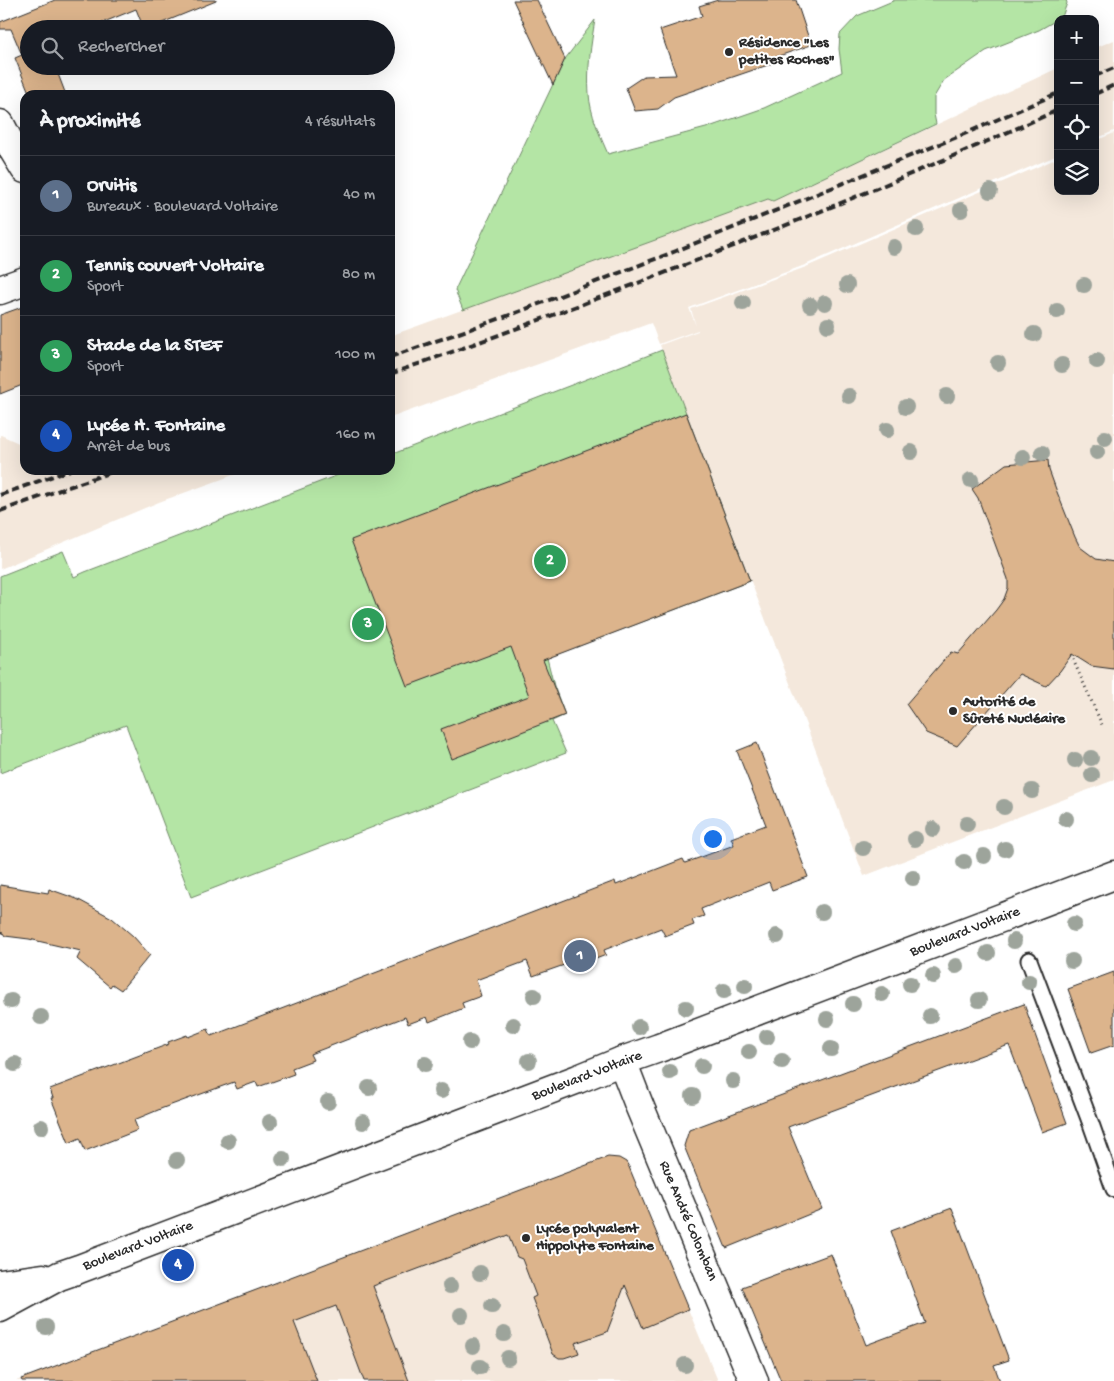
<!DOCTYPE html>
<html lang="fr">
<head>
<meta charset="utf-8">
<style>
	body { margin:0; font-family:"Gochi Hand",sans-serif; background:#20242c; color:#f1f3f6 }
	.controls { position:absolute; right:15px; top:15px; display:grid; overflow:hidden; border-radius:10px; box-shadow:0 5px 20px #0002 }
	.controls button { width:45px; height:45px; display:grid; place-items:center; padding:0; border:0; border-bottom:1px solid #363941; background:#171b24; color:#f1f3f6; font:25px sans-serif }
	.you { position:absolute; left:712px; top:838px; width:18px; height:18px; margin:-12px; border:4px solid #fff; border-radius:50%; background:#1a73e8; box-shadow:0 0 0 8px #1a73e833 }
	.badge { display:grid; place-items:center; width:32px; height:32px; border-radius:50%; background:#98999b; color:#fff; font-size:16px; font-weight:700 }
	.pin { position:absolute; translate:-50% -50%; border:2px solid #fff; box-shadow:0 1px 5px #0006 }
	.list { margin:0; padding:0; list-style:none }
	h2 { display:flex; justify-content:space-between; align-items:center; height:65px; margin:0; padding:0 20px; font-size:21px }
	h2 small { font-size:16px; font-weight:400; color:#9ea1a6 }
	.list li { display:grid; grid-template-columns:32px 1fr auto; gap:15px; align-items:center; box-sizing:border-box; height:80px; padding:0 20px; border-top:1px solid #363941 }
	.list b { display:block; font-size:19px; white-space:nowrap }
	.list p { margin:0; font-size:16px; white-space:nowrap; color:#9ea1a6 }
	.list em { font-size:16px; font-style:normal; color:#9ea1a6 }
	.icon { flex:none; width:28px; height:28px; fill:none; stroke:currentColor; stroke-width:2; stroke-linecap:round; stroke-linejoin:round }
	.map { position:relative; flex:none; width:1114px; height:1381px; overflow:hidden }
	.search { position:absolute; background:#171b24; box-shadow:0 5px 20px #0002; left:20px; top:20px; width:375px; height:55px; display:flex; align-items:center; gap:12px; box-sizing:border-box; padding:0 18px; border-radius:28px; color:#9ea1a6; font-size:19px }
	.panel { position:absolute; background:#171b24; box-shadow:0 5px 20px #0002; left:20px; top:90px; width:375px; height:385px; border-radius:15px }
	.map>svg:first-child { display:block }
</style>
</head>
<body>
<div class="map">
<svg width="1114" height="1381" viewBox="0 0 1114 1381">
	<rect width="100%" height="100%" fill="#fff"/>
	<filter id="ink" filterUnits="userSpaceOnUse"><feTurbulence type="fractalNoise" baseFrequency=".02" numOctaves="2"/><feDisplacementMap in="SourceGraphic" scale="10" xChannelSelector="R" yChannelSelector="G"/><feConvolveMatrix kernelMatrix="1 2 1 2 8 2 1 2 1" color-interpolation-filters="sRGB"/></filter>
	<g filter="url(#ink)">
		<!-- built -->
		<path fill="#f4e8dc" d="M1114,40V131L1095,139V48Z
			M1058,68V155L805,265L689,308L696,326L691,309L806,267L1058,158V191H1095V141L1114,133V780L864,876L660,345L698,331V330L659,344L651,323L390,418V336L768,199L773,201Z
			M0,435H1L25,446V470H247L159,502L0,569Z
			M608,1157L619,1158L626,1162L629,1167L718,1381H16Z"/>
		<!-- green -->
		<path fill="#b4e5a5" stroke="#708868" d="M895,0H1066L1067,3L1062,17L1039,30L986,51L944,80L934,97V114L936,124L773,201L768,199L463,310L455,290L565,59L595,20C591,44 587,69 589,94C590,113 600,136 608,154L706,128L764,108L842,72L839,49L840,34L857,16Z
			M662,350L750,581L547,658L554,686L565,715L552,721L566,753L191,897L126,725L0,773V576L63,551L74,577L85,572L351,470H390V455Z"/>
		<!-- building -->
		<path fill="#dcb48c" stroke="#2b2b2b" d="M55,0H216V1L147,29H144L136,9L87,29H29V66H55L66,95H30L15,58L22,55L11,29H0V22Z
			M513,0H537L565,59L553,85Z
			M718,0H796L811,45L770,59L771,64L674,97L658,109L635,111L626,88L644,76L676,75L660,30L702,16L699,6Z
			M25,306V384L0,394V315Z
			M686,413L750,581L543,660L565,715L452,759L441,729L529,696L511,647L407,686L351,540Z
			M1048,460L1049,470L1057,492L1075,537L1080,547L1096,559L1114,562V669L1091,666L1072,654L1060,671L1046,686L1020,674L957,746L926,733L906,704L951,652L958,654L996,610L1004,599L1008,588V579L978,498L972,489L1006,464Z
			M757,743L808,877L772,890L769,882L701,909L704,916L692,920L694,925L665,936L661,928L604,950L606,955L570,969L567,964L533,976L527,961L476,980L481,996L462,1003L464,1008L429,1022L427,1017L408,1024L405,1017L310,1054L313,1060L292,1068L294,1074L258,1087L256,1082L237,1089L234,1082L163,1108L134,1120L138,1130L85,1151L80,1138L69,1143L51,1098H53L50,1089L169,1044L168,1042L187,1035L188,1037L208,1029L211,1036L510,921L615,881L616,885L683,859L685,863L734,845L731,838L766,825L737,751Z
			M0,885L48,893L49,889L77,899L112,918L133,936L150,955L121,990L112,984L110,987L77,959L81,951L29,939L5,936L3,933L0,932Z
			M1114,972V1045L1091,1053L1068,989Z
			M1024,1004L1067,1123L1042,1132L1009,1045L788,1127L822,1209L726,1248L684,1146L689,1130Z
			M608,1157L619,1158L626,1162L629,1167L688,1309L643,1328L625,1285L607,1332L575,1343L579,1353L564,1358H559L553,1354L532,1298L536,1296L522,1259L517,1257L508,1235L373,1286L409,1381H364L336,1306L294,1322L317,1381H22L21,1379Z
			M952,1208L1009,1360L994,1365L1000,1381H781L742,1287L831,1254L866,1345L925,1323L891,1231Z"/>
		<g fill="none" stroke-linecap="round" stroke-linejoin="round">
			<!-- service casing -->
			<g stroke="#2b2b2b" stroke-width="19">
				<path id="service" d="M1029,960L1091,1124L1114,1189"/>
			</g>
			<!-- minor casing -->
			<g stroke="#2b2b2b" stroke-width="31">
				<path id="minor" d="M0,124L14,151L25,169
					M0,290L25,281
					M622,1061L639,1105L754,1381"/>
			</g>
			<!-- tertiary casing -->
			<g stroke="#2b2b2b" stroke-width="31">
				<path id="tertiary" d="M0,1284L43,1278
					M0,1308L59,1276L79,1269L578,1079L622,1061L659,1048L1114,875"/>
			</g>
			<!-- path -->
			<path stroke="#2b2b2b" stroke-width="3" stroke-dasharray="1 4" stroke-linecap="butt" d="M1071,655L1103,727"/>
			<!-- service -->
			<use href="#service" stroke="#fff" stroke-width="15"/>
			<!-- minor -->
			<use href="#minor" stroke="#fff" stroke-width="28"/>
			<!-- tertiary -->
			<use href="#tertiary" stroke="#fff" stroke-width="28"/>
			<!-- rail -->
			<path stroke="#2b2b2b" stroke-width="4" stroke-dasharray="8 4" stroke-linecap="butt" d="M1095,76L1114,68
				M1095,94L1114,85
				M390,357L513,314L676,251L962,135L1058,93
				M390,374C616,294 839,208 1058,110
				M0,495L70,470
				M0,511L117,470"/>
		</g>
		<!-- trees -->
		<g fill="#9da49b">
			<circle cx="990" cy="191" r="8"/>
			<circle cx="961" cy="210" r="8"/>
			<circle cx="916" cy="229" r="8"/>
			<circle cx="894" cy="247" r="8"/>
			<circle cx="847" cy="285" r="8"/>
			<circle cx="1084" cy="285" r="8"/>
			<circle cx="743" cy="303" r="8"/>
			<circle cx="825" cy="303" r="8"/>
			<circle cx="810" cy="305" r="8"/>
			<circle cx="1057" cy="311" r="8"/>
			<circle cx="828" cy="325" r="8"/>
			<circle cx="1034" cy="334" r="8"/>
			<circle cx="1097" cy="361" r="8"/>
			<circle cx="998" cy="363" r="8"/>
			<circle cx="1062" cy="365" r="8"/>
			<circle cx="849" cy="396" r="8"/>
			<circle cx="947" cy="396" r="8"/>
			<circle cx="906" cy="407" r="8"/>
			<circle cx="887" cy="430" r="8"/>
			<circle cx="1105" cy="438" r="8"/>
			<circle cx="911" cy="452" r="8"/>
			<circle cx="1097" cy="452" r="8"/>
			<circle cx="1042" cy="453" r="8"/>
			<circle cx="1023" cy="457" r="8"/>
			<circle cx="971" cy="480" r="8"/>
			<circle cx="1091" cy="758" r="8"/>
			<circle cx="1075" cy="760" r="8"/>
			<circle cx="1092" cy="775" r="8"/>
			<circle cx="1032" cy="791" r="8"/>
			<circle cx="1004" cy="807" r="8"/>
			<circle cx="1066" cy="819" r="8"/>
			<circle cx="967" cy="824" r="8"/>
			<circle cx="933" cy="829" r="8"/>
			<circle cx="915" cy="839" r="8"/>
			<circle cx="863" cy="848" r="8"/>
			<circle cx="1005" cy="849" r="8"/>
			<circle cx="984" cy="856" r="8"/>
			<circle cx="964" cy="862" r="8"/>
			<circle cx="913" cy="878" r="8"/>
			<circle cx="822" cy="912" r="8"/>
			<circle cx="1074" cy="924" r="8"/>
			<circle cx="777" cy="936" r="8"/>
			<circle cx="1014" cy="941" r="8"/>
			<circle cx="988" cy="953" r="8"/>
			<circle cx="1072" cy="961" r="8"/>
			<circle cx="956" cy="966" r="8"/>
			<circle cx="933" cy="976" r="8"/>
			<circle cx="1029" cy="982" r="8"/>
			<circle cx="910" cy="984" r="8"/>
			<circle cx="745" cy="986" r="8"/>
			<circle cx="724" cy="991" r="8"/>
			<circle cx="882" cy="994" r="8"/>
			<circle cx="534" cy="996" r="8"/>
			<circle cx="979" cy="1000" r="8"/>
			<circle cx="11" cy="1001" r="8"/>
			<circle cx="853" cy="1004" r="8"/>
			<circle cx="686" cy="1008" r="8"/>
			<circle cx="930" cy="1016" r="8"/>
			<circle cx="41" cy="1017" r="8"/>
			<circle cx="827" cy="1019" r="8"/>
			<circle cx="513" cy="1025" r="8"/>
			<circle cx="639" cy="1027" r="8"/>
			<circle cx="767" cy="1037" r="8"/>
			<circle cx="470" cy="1042" r="8"/>
			<circle cx="831" cy="1049" r="8"/>
			<circle cx="749" cy="1052" r="8"/>
			<circle cx="529" cy="1061" r="8"/>
			<circle cx="782" cy="1061" r="8"/>
			<circle cx="15" cy="1064" r="8"/>
			<circle cx="425" cy="1064" r="8"/>
			<circle cx="702" cy="1066" r="8"/>
			<circle cx="670" cy="1072" r="8"/>
			<circle cx="733" cy="1081" r="8"/>
			<circle cx="369" cy="1088" r="8"/>
			<circle cx="441" cy="1091" r="8"/>
			<circle cx="693" cy="1096" r="8"/>
			<circle cx="328" cy="1102" r="8"/>
			<circle cx="270" cy="1122" r="8"/>
			<circle cx="363" cy="1122" r="8"/>
			<circle cx="41" cy="1127" r="8"/>
			<circle cx="228" cy="1141" r="8"/>
			<circle cx="283" cy="1159" r="8"/>
			<circle cx="177" cy="1160" r="8"/>
			<circle cx="480" cy="1273" r="8"/>
			<circle cx="450" cy="1286" r="8"/>
			<circle cx="492" cy="1306" r="8"/>
			<circle cx="461" cy="1315" r="8"/>
			<circle cx="46" cy="1327" r="8"/>
			<circle cx="504" cy="1334" r="8"/>
			<circle cx="473" cy="1346" r="8"/>
			<circle cx="508" cy="1358" r="8"/>
			<circle cx="685" cy="1365" r="8"/>
			<circle cx="480" cy="1367" r="8"/>
		</g>
	</g>
	<!-- markers -->
	<g fill="#2b2b2b" stroke="#fff" stroke-width="2">
		<circle cx="729" cy="52" r="5"/>
		<circle cx="953" cy="711" r="5"/>
		<circle cx="526" cy="1238" r="5"/>
	</g>
	<g text-anchor="middle" dominant-baseline="central" stroke-width="4" stroke-linejoin="round" paint-order="stroke">
		<!-- poi labels -->
		<g font-size="15" font-weight="bold" fill="#2b2b2b" stroke="#fff" text-anchor="start">
			<text x="739" y="43">Résidence "Les<tspan x="739" dy="17">petites Roches"</tspan></text>
			<text x="963" y="702">Autorité de<tspan x="963" dy="17">Sûreté Nucléaire</tspan></text>
			<text x="536" y="1229">Lycée polyvalent<tspan x="536" dy="17">Hippolyte Fontaine</tspan></text>
		</g>
		<!-- street labels -->
		<g font-size="15" fill="#2b2b2b" stroke="#fff">
			<text transform="translate(965 932) rotate(-21)">Boulevard Voltaire</text>
			<text transform="translate(587 1076) rotate(-21)">Boulevard Voltaire</text>
			<text transform="translate(688 1221) rotate(67)">Rue André Colomban</text>
			<text transform="translate(138 1246) rotate(-21)">Boulevard Voltaire</text>
		</g>
	</g>
</svg>
<div class="controls">
<button>+</button>
<button>−</button>
<button><svg class="icon" aria-label="locate" viewBox="0 0 24 24"><circle cx="12" cy="12" r="6"/><path d="M12 2v4M12 18v4M2 12h4M18 12h4"/></svg></button>
<button><svg class="icon" aria-label="layers" viewBox="0 0 24 24"><path d="M12 4l9 5-9 5-9-5zM3 14l9 5 9-5"/></svg></button>
</div>
<div class="you"></div>
<div class="pin badge" style="left:580px;top:956px;background:#5c6f8a">1</div>
<div class="pin badge" style="left:550px;top:561px;background:#2e9e5b">2</div>
<div class="pin badge" style="left:368px;top:624px;background:#2e9e5b">3</div>
<div class="pin badge" style="left:178px;top:1265px;background:#1a4fb4">4</div>
<div class="search"><svg class="icon" aria-label="search" viewBox="0 0 24 24"><circle cx="10" cy="10" r="6"/><path d="M15 15l6 6"/></svg>Rechercher</div>
<section class="panel">
<h2>À proximité<small>4 résultats</small></h2>
<ul class="list">
<li><span class="badge" style="background:#5c6f8a">1</span><div><b>Orvitis</b><p>Bureaux · Boulevard Voltaire</p></div><em>40 m</em></li>
<li><span class="badge" style="background:#2e9e5b">2</span><div><b>Tennis couvert Voltaire</b><p>Sport</p></div><em>80 m</em></li>
<li><span class="badge" style="background:#2e9e5b">3</span><div><b>Stade de la STEF</b><p>Sport</p></div><em>100 m</em></li>
<li><span class="badge" style="background:#1a4fb4">4</span><div><b>Lycée H. Fontaine</b><p>Arrêt de bus</p></div><em>160 m</em></li>
</ul>
</section>
</div>
</body>
</html>
